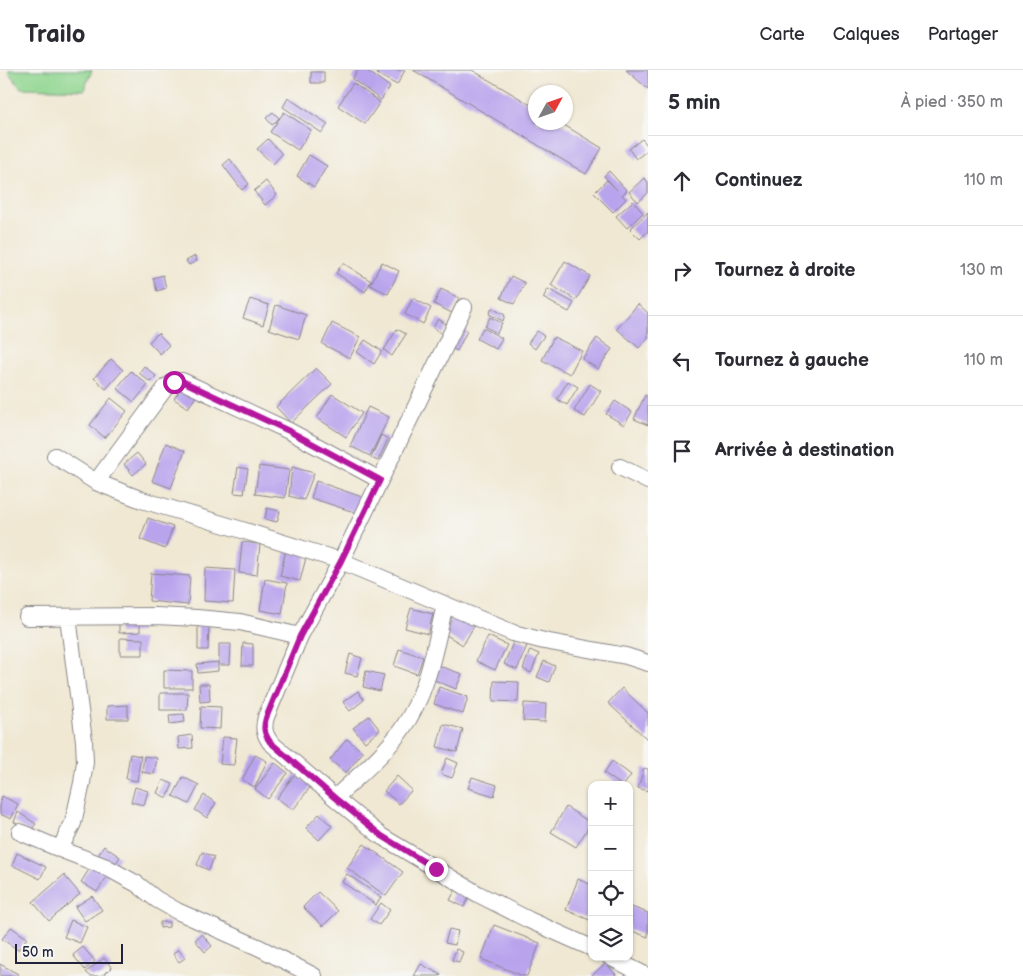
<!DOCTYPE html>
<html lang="fr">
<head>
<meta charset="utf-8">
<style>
	body { margin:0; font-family:"Balsamiq Sans",sans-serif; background:#f7f7f7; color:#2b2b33 }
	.controls { position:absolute; right:15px; bottom:15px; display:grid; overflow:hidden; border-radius:10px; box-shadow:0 1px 4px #0004 }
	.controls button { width:45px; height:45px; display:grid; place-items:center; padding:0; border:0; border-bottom:1px solid #e1e1e2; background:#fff; color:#2b2b33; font:25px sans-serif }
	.compass { position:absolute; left:528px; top:15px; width:45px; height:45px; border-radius:50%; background:#fff; box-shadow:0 1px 4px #0004; rotate:50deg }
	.scale { position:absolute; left:15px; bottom:12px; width:108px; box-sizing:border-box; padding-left:5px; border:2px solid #22223b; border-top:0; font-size:14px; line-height:18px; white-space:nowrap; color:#22223b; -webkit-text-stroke:4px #f6f6f2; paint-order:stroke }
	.stop { position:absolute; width:15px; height:15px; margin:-11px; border:4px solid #b5179e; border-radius:50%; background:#fff }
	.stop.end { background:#b5179e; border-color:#fff; box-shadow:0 1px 5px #0008 }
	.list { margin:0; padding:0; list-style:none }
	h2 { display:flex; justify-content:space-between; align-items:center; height:65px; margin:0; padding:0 20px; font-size:21px }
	h2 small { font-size:16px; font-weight:400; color:#7c7c81 }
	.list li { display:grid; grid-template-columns:32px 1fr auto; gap:15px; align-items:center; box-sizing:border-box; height:90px; padding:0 20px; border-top:1px solid #e1e1e2 }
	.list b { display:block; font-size:19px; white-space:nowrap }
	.list em { font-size:16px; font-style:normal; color:#7c7c81 }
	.icon { flex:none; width:28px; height:28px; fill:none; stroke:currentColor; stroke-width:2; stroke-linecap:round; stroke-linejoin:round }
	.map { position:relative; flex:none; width:648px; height:906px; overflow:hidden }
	header { display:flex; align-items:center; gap:30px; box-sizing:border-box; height:70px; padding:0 25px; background:#fff; border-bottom:1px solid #e1e1e2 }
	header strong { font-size:24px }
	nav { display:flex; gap:28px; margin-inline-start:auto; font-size:18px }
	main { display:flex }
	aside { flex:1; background:#fff }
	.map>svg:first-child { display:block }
</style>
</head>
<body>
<header>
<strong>Trailo</strong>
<nav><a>Carte</a><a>Calques</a><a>Partager</a></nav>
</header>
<main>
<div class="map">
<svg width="648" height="906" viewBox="0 0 648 906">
	<rect width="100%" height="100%" fill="#f6f6f2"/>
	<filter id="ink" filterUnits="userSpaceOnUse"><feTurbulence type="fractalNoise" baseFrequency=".02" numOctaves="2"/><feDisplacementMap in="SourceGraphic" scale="10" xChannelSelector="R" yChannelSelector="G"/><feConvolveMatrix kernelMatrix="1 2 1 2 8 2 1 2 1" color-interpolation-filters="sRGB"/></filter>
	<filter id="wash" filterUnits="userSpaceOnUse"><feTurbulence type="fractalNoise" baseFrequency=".0096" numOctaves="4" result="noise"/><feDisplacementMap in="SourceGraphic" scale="20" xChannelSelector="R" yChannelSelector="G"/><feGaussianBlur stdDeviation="1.12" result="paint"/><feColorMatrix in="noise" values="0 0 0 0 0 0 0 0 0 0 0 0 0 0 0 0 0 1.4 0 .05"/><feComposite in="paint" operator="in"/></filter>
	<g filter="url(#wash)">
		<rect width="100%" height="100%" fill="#f0e8d3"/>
		<!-- green -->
		<path fill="#90d690" stroke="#597c66" d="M8,0H92L84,20L21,18L9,3Z"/>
		<g id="blocks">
			<!-- building -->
			<path fill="#b8a3ed" d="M358,0H366L390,17L381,30L352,9Z
				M380,0H405L397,15L377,4Z
				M413,0H472L536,38V52H559L602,78L586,104Z
				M626,0H648V19Z
				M311,2H324V13H311Z
				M353,13L380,32L365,54L338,36Z
				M288,28L328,54L322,63L283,37Z
				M273,42L279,48L272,55L266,48Z
				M284,42L311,60L298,80L270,62Z
				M268,69L282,84L273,94L257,79Z
				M642,69L648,76V80L636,89L629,79Z
				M309,85L327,96L314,117L297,106Z
				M230,89L249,114L242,120L223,95Z
				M609,101L627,121L622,125L626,129L613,142L594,123L607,110L617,120L604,106Z
				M644,108L648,112V123L638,132L629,122Z
				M266,111L277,125L265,135L254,121Z
				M633,131L643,143L627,158L616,146Z
				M648,142V161L640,169L630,159Z
				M195,186L197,191L189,195L186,191Z
				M565,191L590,206L576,230L551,215Z
				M382,192L399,201L388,224L370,215Z
				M343,193L371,211L365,222L336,203Z
				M163,205L166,218L157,221L153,208Z
				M511,206L525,213L514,234L501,228Z
				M441,219L459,228L452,243L434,234Z
				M548,219L574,233L569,242L543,228Z
				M413,228L431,238L423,254L405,244Z
				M250,229L269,235L263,255L243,248Z
				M638,234L648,243V268L639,278L617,259Z
				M276,235L306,245L299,269L269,259Z
				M492,238L505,245L503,251L489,244Z
				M490,247L502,253L497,263L485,257Z
				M438,249L448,255L443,264L433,258Z
				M332,253L360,267L350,288L322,274Z
				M460,257L467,261L457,281L449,277Z
				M483,258L502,268L496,279L477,269Z
				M397,259L406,264L392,286L384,280Z
				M537,261L544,266L535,279L528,273Z
				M158,263L169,275L160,284L149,272Z
				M554,267L582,281L570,304L542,290Z
				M597,268L612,279L598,299L582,289Z
				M365,270L382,281L374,294L357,282Z
				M111,289L123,300L106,319L94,308Z
				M144,296L156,306L150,312L139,303Z
				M316,298L332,314L291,353L276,337Z
				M131,301L148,315L134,332L117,318Z
				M568,311L578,317L567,335L557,329Z
				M185,312L199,322L188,338L174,329Z
				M590,314L601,321L585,347L574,341Z
				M332,324L362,343L346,367L317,348Z
				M645,325L648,327V355L634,349Z
				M111,328L127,341L105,368L90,355Z
				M615,331L632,342L624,355L606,344Z
				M368,337L389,347L370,386L350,376Z
				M381,365L388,369L378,391L371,388Z
				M166,373L185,381L171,418L152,411Z
				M137,383L146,394L133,405L124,394Z
				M259,396L289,400L285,428L255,424Z
				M238,397L248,399L244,424L234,423Z
				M292,397L314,403L304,430L289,426Z
				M316,411L362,427L357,443L311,428Z
				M267,438L280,441L277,452L265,449Z
				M148,448L173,457L165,479L140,469Z
				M288,471L309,476L300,511L280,506Z
				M242,472L260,474L257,505L239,503Z
				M205,498L235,500L233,533L204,531Z
				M151,503L190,506L188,535L149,531Z
				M265,509L287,513L282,544L260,540Z
				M411,538L433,544L428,564L405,558Z
				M454,544L474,556L463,575L443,563Z
				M140,550V562L119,563V551Z
				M198,556H209L208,580H198Z
				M488,566L507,575L495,600L476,591Z
				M120,568L143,569V585H120Z
				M515,568L528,573L517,600L504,594Z
				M243,573L253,574V596H242Z
				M219,574H231L230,595H219Z
				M399,579L423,587L417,604L394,596Z
				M530,580L539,584L531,603L523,599Z
				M350,584L362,588L357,606L345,603Z
				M544,591L555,596L549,612L537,607Z
				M218,592V601L198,603L197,594Z
				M439,596L462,604L456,619L434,610Z
				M164,600L192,601V618H164Z
				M366,601L384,605L380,621L363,617Z
				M494,611L519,612L518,632L493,631Z
				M199,614H209L210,631L200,632Z
				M439,617L468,627L463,644L434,634Z
				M622,618L648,643V668L647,669L608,633Z
				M358,621L364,630L350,641L343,632Z
				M160,623H188L187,640H160Z
				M524,633L546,634L545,652L523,651Z
				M128,635V649H107V636Z
				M201,636L221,637L220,659L200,658Z
				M184,644L185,652L170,654L169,645Z
				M369,646L380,660L365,672L353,658Z
				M443,654L463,659L457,682L437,677Z
				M192,665L193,678L179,679L178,667Z
				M223,667L237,668L234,695L220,694Z
				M347,669L363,682L346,703L330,690Z
				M130,684L141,686L137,711L126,709Z
				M255,685L267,691L255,717L242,710Z
				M144,686L157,688L154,704L142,702Z
				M447,688L458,693L452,708L441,704Z
				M612,691L631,705L624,715H621L604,703Z
				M275,693L288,703L268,729L255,719Z
				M644,698L648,699V721L638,718Z
				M295,704L311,716L293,740L277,728Z
				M397,706L412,720L399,734L384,721Z
				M183,707L199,715L189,734L173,726Z
				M472,707L497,715L494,726L468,718Z
				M163,710L173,714L167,728L157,723Z
				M135,717L148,721L144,735L131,732Z
				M204,725L216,733L207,748L195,740Z
				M2,726L18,734L11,749L0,744V732Z
				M566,737L591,753L576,777L551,762Z
				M18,742L36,754L29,762L14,752Z
				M319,744L332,756L319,770L306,758Z
				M364,774L403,802L386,826L347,798Z
				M104,776L120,787L97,822L81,812Z
				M202,782L214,787L209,800L197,795Z
				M17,783L46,797L40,809L12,795Z
				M347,804L381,827L376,835L342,812Z
				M64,805L80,824L49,851L33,832Z
				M578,809L592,815V851L566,840Z
				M458,815L471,823L464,837L450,830Z
				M318,822L338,841L323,856L303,837Z
				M92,826L102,840L85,851L75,837Z
				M381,833L390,840L379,855L370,849Z
				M629,836L648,843V867L629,860Z
				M71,850L87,857L80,873L64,867Z
				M160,852H169V857L160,858Z
				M494,855L540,873L527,906H523L481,889Z
				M11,857L27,868L18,880L2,869Z
				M449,859L458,861L455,875L445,873Z
				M202,864L212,876L205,882L195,870Z
				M83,877L95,891L85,900L73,885Z
				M178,879L185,888L179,892L173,884Z
				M456,879L463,882L459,892L452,890Z
				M104,888L112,898L101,906H90L86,902Z
				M606,893L616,905L615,906H591Z
				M0,894L18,904L17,906H0Z
				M421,894L441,905L440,906H414Z"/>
		</g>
	</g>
	<g filter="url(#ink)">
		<use href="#blocks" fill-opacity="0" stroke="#898587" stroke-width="1"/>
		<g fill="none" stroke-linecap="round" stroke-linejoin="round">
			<!-- minor casing -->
			<g stroke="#898587" stroke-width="18">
				<path id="minor" d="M464,237L341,491L300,566L266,647C263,658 264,663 270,672L335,728L381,766L478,824L529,850L592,878
					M55,386L96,412L142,430L242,460L341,491L513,563L544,571L626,586L648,593
					M620,397L648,411
					M96,412L166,317L174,312L182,311L289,361L380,410
					M27,547L156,546L197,548L240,552L300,566
					M335,728C358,706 384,685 402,659C428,623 435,576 445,535
					M20,762L60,779L106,797L137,814L156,829L177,841L260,878L314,906
					M60,779L73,753L82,713L85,692L84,671L68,547
					M610,887L647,906"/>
			</g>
			<!-- minor -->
			<use href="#minor" stroke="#fff" stroke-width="16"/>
		</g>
	</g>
	<g fill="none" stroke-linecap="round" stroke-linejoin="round" filter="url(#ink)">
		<!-- route -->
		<path stroke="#b5179e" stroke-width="6" d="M174,312L182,311L289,361L380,410L341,491L300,566L266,648C263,658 264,663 270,672L335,728L382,766L436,799"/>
	</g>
</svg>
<div class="controls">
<button>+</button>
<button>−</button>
<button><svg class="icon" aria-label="locate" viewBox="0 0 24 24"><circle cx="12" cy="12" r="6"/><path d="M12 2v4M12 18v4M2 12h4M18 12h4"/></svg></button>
<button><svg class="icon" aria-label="layers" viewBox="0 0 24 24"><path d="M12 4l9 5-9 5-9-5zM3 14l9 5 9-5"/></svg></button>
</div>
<svg class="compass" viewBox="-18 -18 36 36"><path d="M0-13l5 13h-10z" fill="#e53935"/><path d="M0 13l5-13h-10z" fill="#7c7c81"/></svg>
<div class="scale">50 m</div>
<div class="stop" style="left:174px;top:312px"></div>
<div class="stop end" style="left:436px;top:799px"></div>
</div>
<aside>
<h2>5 min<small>À pied · 350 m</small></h2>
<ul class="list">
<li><svg class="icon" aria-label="ahead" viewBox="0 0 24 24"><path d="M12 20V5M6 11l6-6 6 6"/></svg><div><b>Continuez</b></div><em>110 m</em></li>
<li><svg class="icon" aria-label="right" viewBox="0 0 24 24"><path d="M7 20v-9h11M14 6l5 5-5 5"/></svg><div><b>Tournez à droite</b></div><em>130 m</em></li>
<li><svg class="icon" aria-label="left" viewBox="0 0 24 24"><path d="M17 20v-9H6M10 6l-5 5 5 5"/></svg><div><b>Tournez à gauche</b></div><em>110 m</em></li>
<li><svg class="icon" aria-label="arrive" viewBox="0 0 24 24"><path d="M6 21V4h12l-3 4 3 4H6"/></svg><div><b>Arrivée à destination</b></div></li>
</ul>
</aside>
</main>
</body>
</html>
